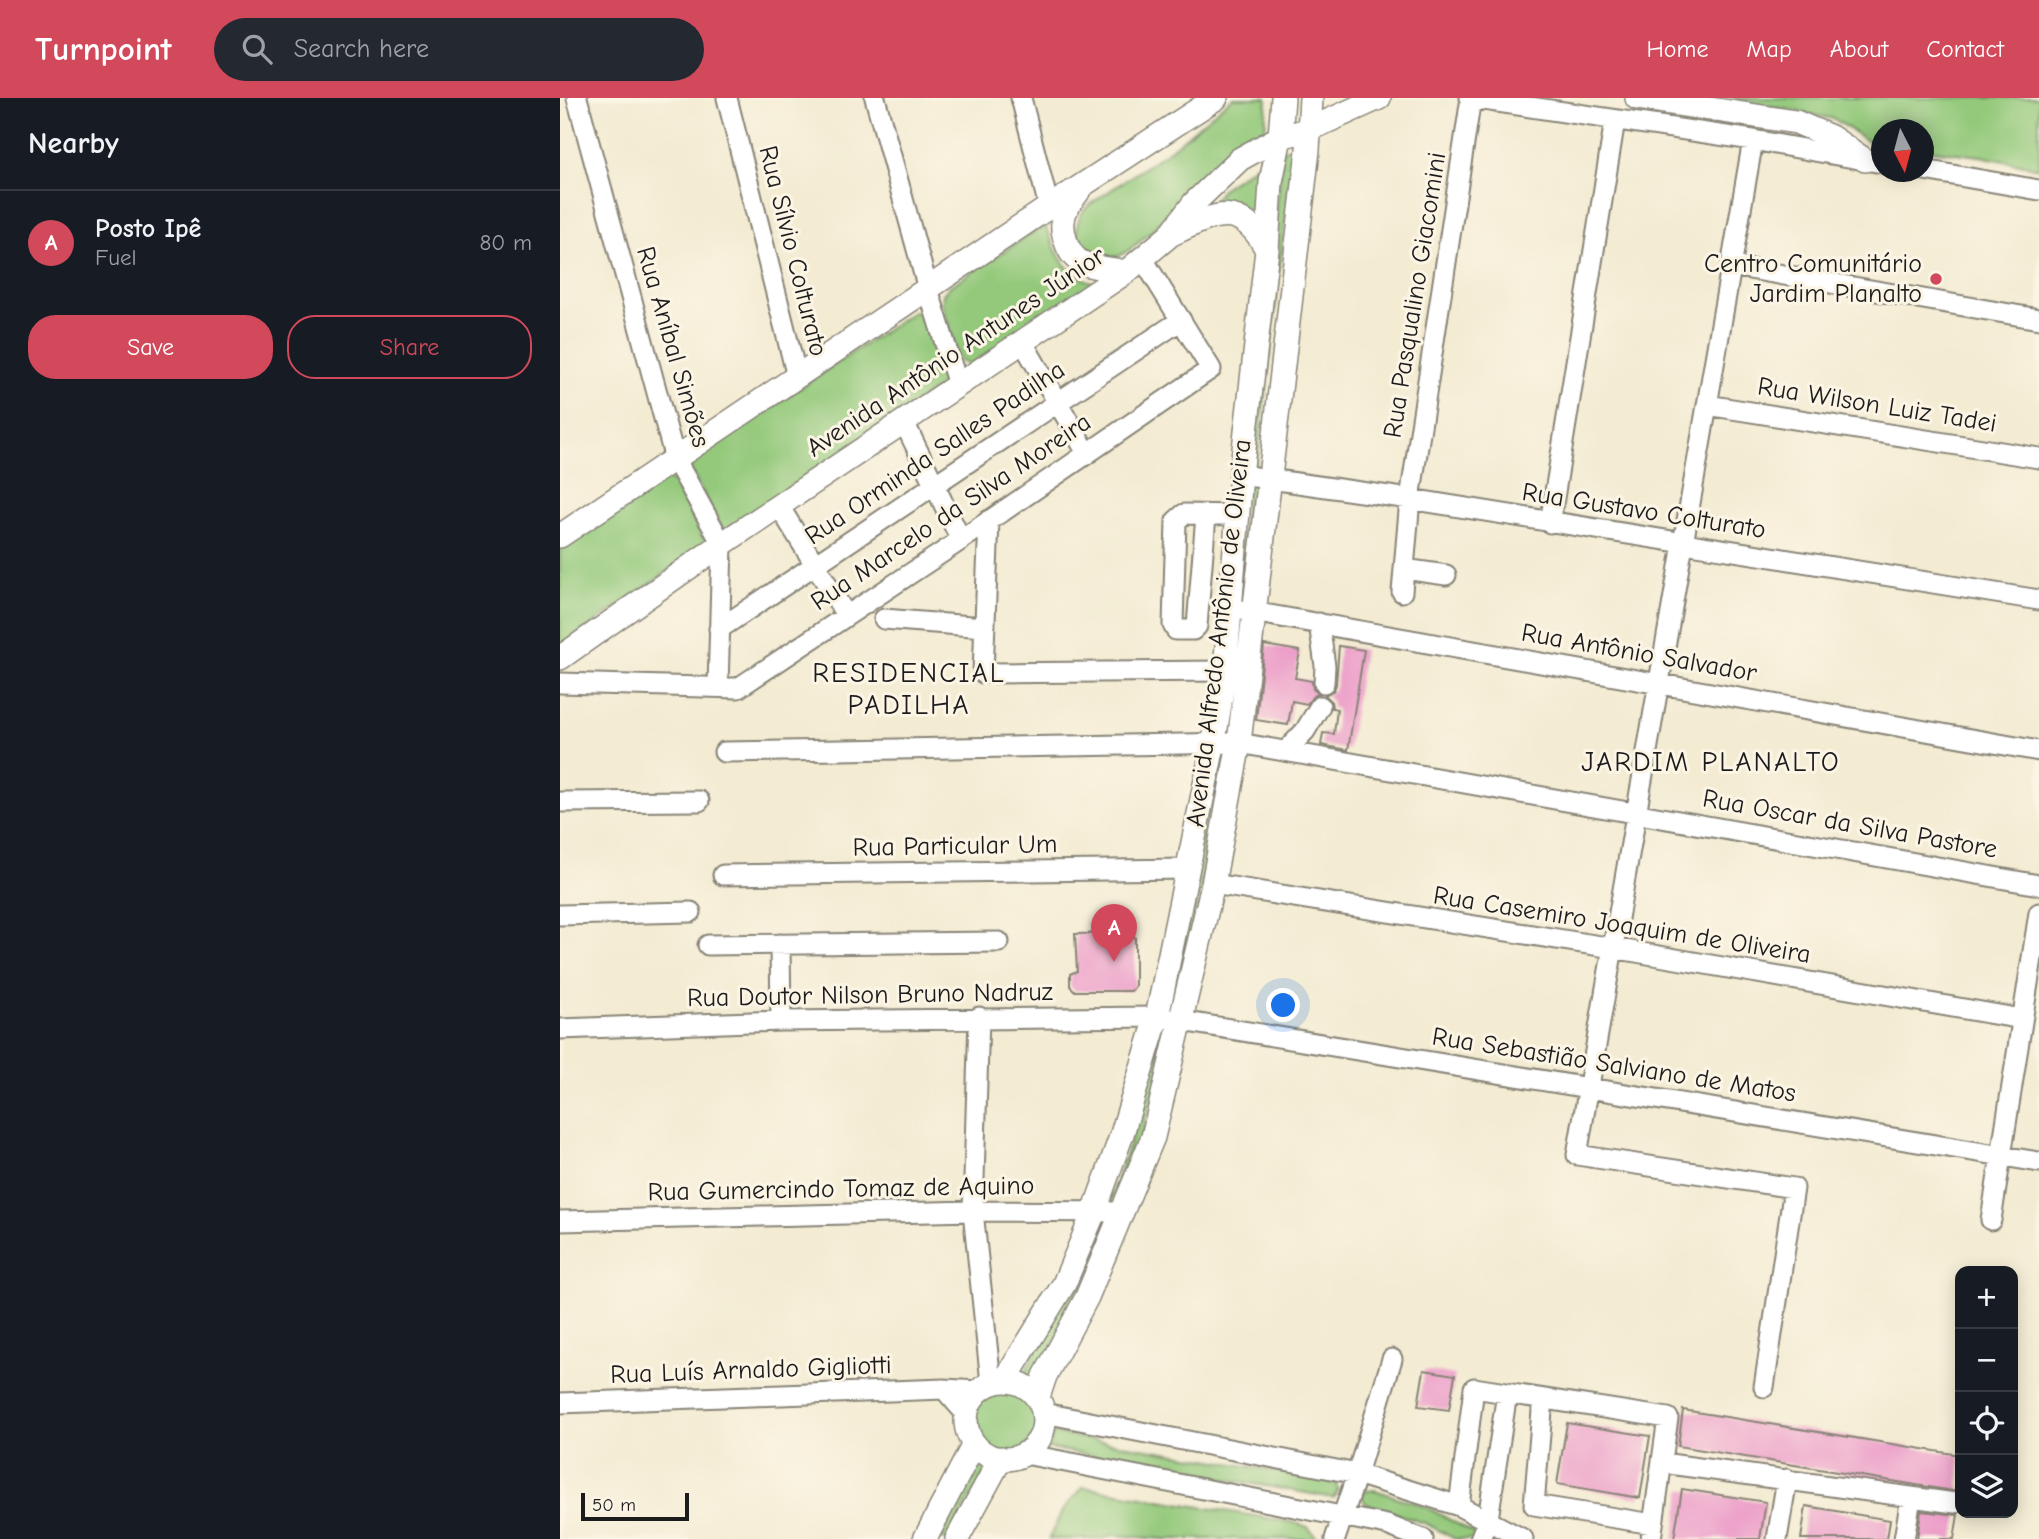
<!DOCTYPE html>
<html lang="en">
<head>
<meta charset="utf-8">
<style>
	body { margin:0; font-family:"Comic Neue",sans-serif; background:#242831; color:#f1f3f6 }
	.controls { position:absolute; right:21px; bottom:21px; display:grid; overflow:hidden; border-radius:14px; box-shadow:0 4px 18px #0003 }
	.controls button { width:63px; height:63px; display:grid; place-items:center; padding:0; border:0; border-bottom:2px solid #363941; background:#171b24; color:#f1f3f6; font:35px sans-serif }
	.compass { position:absolute; left:1311px; top:21px; width:63px; height:63px; border-radius:50%; background:#171b24; box-shadow:0 4px 18px #0003; rotate:174deg }
	.scale { position:absolute; left:21px; bottom:18px; width:108px; box-sizing:border-box; padding-left:7px; border:4px solid #1c1c1c; border-top:0; font-size:19px; line-height:24px; white-space:nowrap; color:#1c1c1c; -webkit-text-stroke:5px #fcf5e5; paint-order:stroke }
	.you { position:absolute; left:724px; top:908px; width:24px; height:24px; margin:-18px; border:5px solid #fff; border-radius:50%; background:#1a73e8; box-shadow:0 0 0 10px #1a73e833 }
	.badge { display:grid; place-items:center; width:46px; height:46px; border-radius:50%; background:#d1495b; color:#fff; font-size:23px; font-weight:700 }
	.pin { position:absolute; translate:-50% -58px; filter:drop-shadow(0 2px 4px #0008) }
	.pin::after { content:''; position:absolute; top:37px; width:24px; height:21px; background:inherit; clip-path:polygon(0 0,100% 0,50% 100%) }
	.list { margin:0; padding:0; list-style:none }
	h2 { display:flex; justify-content:space-between; align-items:center; height:91px; margin:0; padding:0 28px; font-size:30px }
	h2 small { font-size:23px; font-weight:400; color:#9ea1a6 }
	.list li { display:grid; grid-template-columns:46px 1fr auto; gap:21px; align-items:center; box-sizing:border-box; height:105px; padding:0 28px; border-top:2px solid #363941 }
	.list b { display:block; font-size:26px; white-space:nowrap }
	.list p { margin:0; font-size:23px; white-space:nowrap; color:#9ea1a6 }
	.list em { font-size:23px; font-style:normal; color:#9ea1a6 }
	.actions { display:flex; gap:14px; padding:21px 28px }
	.actions a { flex:1; padding:16px 0; border:2px solid #d1495b; border-radius:28px; text-align:center; font-size:24px; color:#d1495b }
	.actions .main { background:#d1495b; color:#fff }
	.icon { flex:none; width:38px; height:38px; fill:none; stroke:currentColor; stroke-width:2; stroke-linecap:round; stroke-linejoin:round }
	.map { position:relative; flex:none; width:1479px; height:1441px; overflow:hidden }
	header { display:flex; align-items:center; gap:42px; box-sizing:border-box; height:98px; padding:0 35px; background:#d1495b; color:#fff }
	header strong { font-size:33px }
	nav { display:flex; gap:38px; margin-inline-start:auto; font-size:24px }
	.search { width:490px; height:63px; background:#242831; display:flex; align-items:center; gap:18px; box-sizing:border-box; padding:0 24px; border-radius:38px; color:#9ea1a6; font-size:26px }
	main { display:flex }
	aside { flex:1; background:#171b24 }
	.map>svg:first-child { display:block }
</style>
</head>
<body>
<header>
<strong>Turnpoint</strong>
<div class="search"><svg class="icon" aria-label="search" viewBox="0 0 24 24"><circle cx="10" cy="10" r="6"/><path d="M15 15l6 6"/></svg>Search here</div>
<nav><a>Home</a><a>Map</a><a>About</a><a>Contact</a></nav>
</header>
<main>
<aside>
<h2>Nearby<small></small></h2>
<ul class="list">
<li><span class="badge">A</span><div><b>Posto Ipê</b><p>Fuel</p></div><em>80 m</em></li>
</ul>
<div class="actions"><a class="main">Save</a><a>Share</a></div>
</aside>
<div class="map">
<svg width="1479" height="1441" viewBox="0 0 1479 1441">
	<rect width="100%" height="100%" fill="#fcf5e5"/>
	<filter id="ink" filterUnits="userSpaceOnUse"><feTurbulence type="fractalNoise" baseFrequency=".0143" numOctaves="2"/><feDisplacementMap in="SourceGraphic" scale="14" xChannelSelector="R" yChannelSelector="G"/><feConvolveMatrix kernelMatrix="1 2 1 2 8 2 1 2 1" color-interpolation-filters="sRGB"/></filter>
	<filter id="wash" filterUnits="userSpaceOnUse"><feTurbulence type="fractalNoise" baseFrequency=".00686" numOctaves="4" result="noise"/><feDisplacementMap in="SourceGraphic" scale="28" xChannelSelector="R" yChannelSelector="G"/><feGaussianBlur stdDeviation="1.57" result="paint"/><feColorMatrix in="noise" values="0 0 0 0 0 0 0 0 0 0 0 0 0 0 0 0 0 1.4 0 .05"/><feComposite in="paint" operator="in"/></filter>
	<g filter="url(#wash)">
		<rect width="100%" height="100%" fill="#f3ebd2"/>
		<!-- green -->
		<path fill="#94c97b" stroke="#58724c" stroke-width="2" d="M673,0H707L705,32L681,53L604,121C594,131 567,157 553,160C525,165 506,135 524,112C528,106 539,101 545,96C566,82 587,68 607,54C630,37 650,16 673,0Z
			M1171,0H1479V70L1420,58L1364,51V32H1322L1321,45L1309,44L1274,21Z
			M742,46L731,70L689,439L674,600L667,636L662,634L723,52Z
			M705,61L695,122L646,113L663,90Z
			M485,127C498,156 501,174 534,185L409,267L399,262L382,206L383,196L390,188Z
			M359,212L365,215L384,278L383,286L164,433L130,372L133,362L353,214Z
			M109,381L116,388L144,442V448L0,549V450L99,383Z
			M659,650L667,651L644,772L613,913L606,916Z
			M600,926L611,930L563,1105L548,1107L578,1021Z
			M542,1117L553,1119L474,1287L463,1279Z
			M414 1323a32 32 0 1 1 64 0a32 32 0 1 1-64 0Z
			M493,1335L775,1383L778,1391L774,1400L488,1350Z
			M420,1357L431,1363L387,1441H380Z
			M523,1389L736,1425L748,1429L758,1441H604L553,1437L542,1441H489L503,1412Z
			M815,1392L866,1409L925,1441H895L867,1426L806,1406L802,1399L805,1393Z"/>
		<g id="blocks">
			<!-- building -->
			<path fill="#ec9fc9" d="M704,547L740,553L735,580L752,583L753,591L759,596L753,598L747,606L732,603L728,627L696,622Z
				M779,548L804,552L788,652L761,647L763,635L774,636L777,611L772,610L771,603L765,597L774,592L776,586Z
				M570,835L575,840V888L571,893H515L510,888V876L517,873L515,836Z
				M864,1272L895,1277L889,1312L858,1308Z
				M1123,1312L1400,1357L1399,1394L1118,1348Z
				M1007,1325L1090,1338L1080,1400L997,1386Z
				M1122,1391L1206,1404L1200,1441H1114Z
				M1246,1408L1330,1422L1327,1441H1241Z
				M1361,1413L1398,1417L1394,1441H1357Z"/>
		</g>
	</g>
	<g filter="url(#ink)">
		<use href="#blocks" fill-opacity="0" stroke="#888477" stroke-width="2"/>
		<g fill="none" stroke-linecap="round" stroke-linejoin="round">
			<!-- minor casing -->
			<g stroke="#888477" stroke-width="23">
				<path id="minor" d="M17,0L115,361L162,446L158,589
					M167,0L237,279
					M315,0L368,191L398,287
					M461,0L489,109
					M910,0L1193,42L1322,65
					M1193,42L1017,1057L1234,1090L1204,1289
					M1364,72L1479,92
					M1172,168L1479,221
					M462,243L527,355
					M1147,307L1479,360
					M344,324L401,442
					M681,377L850,401L1479,502
					M219,408L286,517
					M646,417L637,528L633,532H616L613,527L616,423L624,416L678,417
					M429,422L423,575L665,573
					M990,425L1055,22
					M844,471L886,477
					M842,494L850,401L911,0
					M681,512L1479,653
					M324,521L424,529
					M759,525L765,568L764,585
					M159,531L621,222
					M0,585L178,590L401,442L651,271L583,161
					M726,653L745,633L760,608
					M164,654L679,645L1479,787
					M0,704L139,703
					M163,777L628,771
					M653,786L1053,850L1462,921
					M0,817L131,814
					M220,846L221,923
					M148,847L439,844
					M419,919L413,1113L431,1285
					M0,931L221,923L597,919L1479,1064
					M1431,1122L1479,815
					M0,1123L413,1113L563,1114
					M384,1291L406,1316
					M983,1301L974,1407L1093,1426
					M0,1305L384,1291L419,1293
					M484,1315L797,1376L899,1408L963,1441
					M465,1356L827,1427L863,1441
					M1102,1365L1395,1405
					M899,1408L914,1290L1108,1320L1091,1441
					M775,1441L797,1376L832,1261
					M920,1441L928,1421L947,1295
					M1217,1441L1227,1381
					M1344,1441L1351,1400"/>
			</g>
			<!-- major casing -->
			<g stroke="#888477" stroke-width="26">
				<path id="major" d="M1077,0L1236,24L1271,39L1305,62
					M518,94C513,101 507,107 504,117C500,132 507,158 523,165C535,170 552,171 566,174
					M612,136C654,116 681,101 707,152
					M0,438L489,109L656,0
					M0,560L162,446L566,174L609,138L634,105L680,61L720,39L748,32L819,0
					M445,1282L504,1186L534,1114L562,1036L597,919L654,643L665,573L681,377L707,152L711,84L720,39L723,0
					M406 1322a39 39 0 1 1 78 0a39 39 0 1 1-78 0Z
					M478,1299L485,1278L527,1199L593,1039L653,786L679,645L748,52L751,0
					M365,1441L414,1346
					M397,1441L441,1360"/>
			</g>
			<!-- minor -->
			<use href="#minor" stroke="#fff" stroke-width="19"/>
			<!-- major -->
			<use href="#major" stroke="#fff" stroke-width="23"/>
		</g>
	</g>
	<!-- markers -->
	<circle fill="#d1495b" stroke="#fcf5e5" stroke-width="2.5" cx="1376" cy="181" r="7"/>
	<g text-anchor="middle" dominant-baseline="central" stroke-width="6" stroke-linejoin="round" paint-order="stroke">
		<!-- street labels -->
		<g font-size="26" fill="#1c1c1c" stroke="#fcf5e5">
			<text transform="translate(233 153) rotate(76)">Rua Sílvio Colturato</text>
			<text transform="translate(855 197) rotate(-81)">Rua Pasqualino Giacomini</text>
			<text transform="translate(113 249) rotate(74)">Rua Aníbal Simões</text>
			<text transform="translate(396 254) rotate(-34)">Avenida Antônio Antunes Júnior</text>
			<text transform="translate(1317 307) rotate(9)">Rua Wilson Luiz Tadei</text>
			<text transform="translate(375 355) rotate(-34)">Rua Orminda Salles Padilha</text>
			<text transform="translate(1084 413) rotate(9)">Rua Gustavo Colturato</text>
			<text transform="translate(391 414) rotate(-34)">Rua Marcelo da Silva Moreira</text>
			<text transform="translate(659 535) rotate(-83)">Avenida Alfredo Antônio de Oliveira</text>
			<text transform="translate(1079 555) rotate(10)">Rua Antônio Salvador</text>
			<text transform="translate(1290 726) rotate(10)">Rua Oscar da Silva Pastore</text>
			<text transform="translate(395 748) rotate(-1)">Rua Particular Um</text>
			<text transform="translate(1062 827) rotate(9)">Rua Casemiro Joaquim de Oliveira</text>
			<text transform="translate(310 897) rotate(-1)">Rua Doutor Nilson Bruno Nadruz</text>
			<text transform="translate(1054 967) rotate(9)">Rua Sebastião Salviano de Matos</text>
			<text transform="translate(281 1091) rotate(-1)">Rua Gumercindo Tomaz de Aquino</text>
			<text transform="translate(191 1272) rotate(-2)">Rua Luís Arnaldo Gigliotti</text>
		</g>
		<!-- poi labels -->
		<g font-size="26" fill="#1c1c1c" stroke="#fcf5e5" text-anchor="end">
			<text x="1362" y="166">Centro Comunitário<tspan x="1362" dy="30">Jardim Planalto</tspan></text>
		</g>
		<!-- neighbourhood labels -->
		<g font-size="28" letter-spacing="2" fill="#1c1c1c" stroke="#fcf5e5">
			<text x="349" y="575">RESIDENCIAL<tspan x="349" dy="32">PADILHA</tspan></text>
			<text x="1151" y="664">JARDIM PLANALTO</text>
		</g>
	</g>
</svg>
<div class="controls">
<button>+</button>
<button>−</button>
<button><svg class="icon" aria-label="locate" viewBox="0 0 24 24"><circle cx="12" cy="12" r="6"/><path d="M12 2v4M12 18v4M2 12h4M18 12h4"/></svg></button>
<button><svg class="icon" aria-label="layers" viewBox="0 0 24 24"><path d="M12 4l9 5-9 5-9-5zM3 14l9 5 9-5"/></svg></button>
</div>
<svg class="compass" viewBox="-18 -18 36 36"><path d="M0-13l5 13h-10z" fill="#e53935"/><path d="M0 13l5-13h-10z" fill="#9ea1a6"/></svg>
<div class="scale">50 m</div>
<div class="you"></div>
<div class="pin badge" style="left:554px;top:864px">A</div>
</div>
</main>
</body>
</html>
